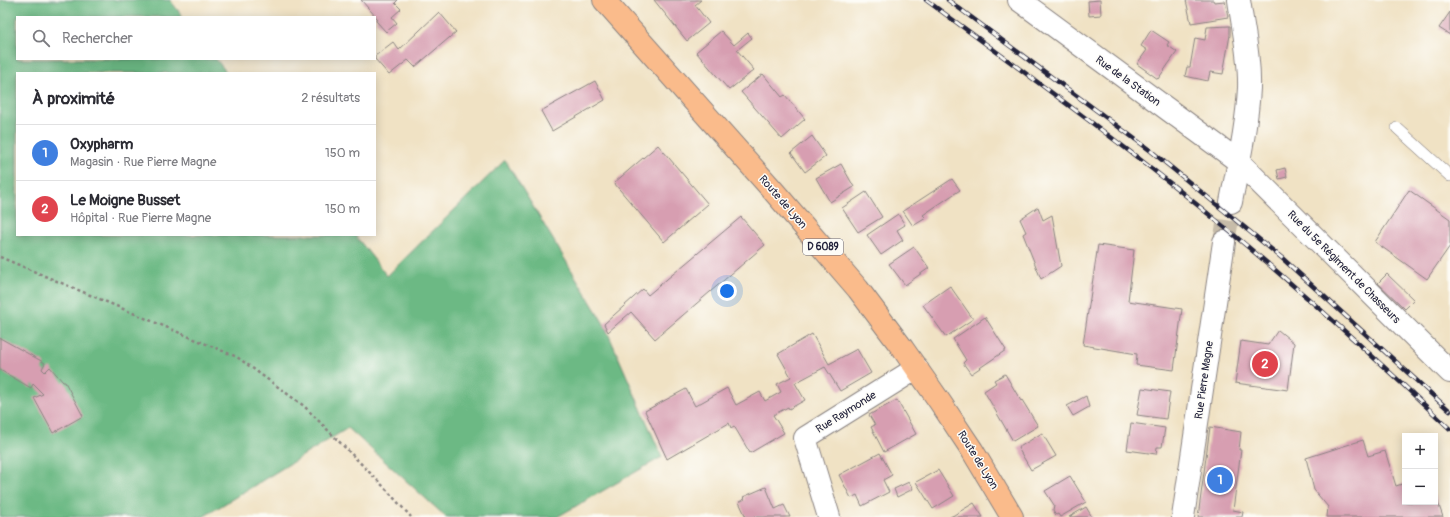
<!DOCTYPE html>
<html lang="fr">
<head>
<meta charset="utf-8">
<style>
	body { margin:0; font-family:Pangolin,sans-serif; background:#f7f7f7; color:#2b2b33 }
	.controls { position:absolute; right:12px; bottom:12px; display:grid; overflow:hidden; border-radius:0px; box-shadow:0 2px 10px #0003 }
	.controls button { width:36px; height:36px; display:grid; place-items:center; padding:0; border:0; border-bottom:1px solid #e1e1e2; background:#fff; color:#2b2b33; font:20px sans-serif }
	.you { position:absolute; left:727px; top:291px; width:14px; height:14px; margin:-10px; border:3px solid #fff; border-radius:50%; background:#1a73e8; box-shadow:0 0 0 6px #1a73e833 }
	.badge { display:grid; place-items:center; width:26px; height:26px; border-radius:50%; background:#0f766e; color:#fff; font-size:13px; font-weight:700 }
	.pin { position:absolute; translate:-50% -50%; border:2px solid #fff; box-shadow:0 1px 4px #0006 }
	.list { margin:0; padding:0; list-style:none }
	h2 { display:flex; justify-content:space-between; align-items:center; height:52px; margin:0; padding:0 16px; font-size:17px }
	h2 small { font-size:13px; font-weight:400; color:#7c7c81 }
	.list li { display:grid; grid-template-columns:26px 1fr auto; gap:12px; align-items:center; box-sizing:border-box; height:56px; padding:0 16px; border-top:1px solid #e1e1e2 }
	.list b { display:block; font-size:15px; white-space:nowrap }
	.list p { margin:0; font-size:13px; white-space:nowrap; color:#7c7c81 }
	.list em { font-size:13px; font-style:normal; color:#7c7c81 }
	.icon { flex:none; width:22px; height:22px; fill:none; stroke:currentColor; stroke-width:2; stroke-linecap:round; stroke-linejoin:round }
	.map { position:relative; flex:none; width:1450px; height:517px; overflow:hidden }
	.search { position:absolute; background:#fff; box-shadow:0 2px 10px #0003; left:16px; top:16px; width:360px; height:44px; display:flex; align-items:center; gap:10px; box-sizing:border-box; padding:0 14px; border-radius:0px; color:#7c7c81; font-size:15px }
	.panel { position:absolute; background:#fff; box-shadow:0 2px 10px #0003; left:16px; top:72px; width:360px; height:164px; border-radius:0px }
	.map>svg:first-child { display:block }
</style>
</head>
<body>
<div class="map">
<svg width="1450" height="517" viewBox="0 0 1450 517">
	<rect width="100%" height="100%" fill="#fdfcf7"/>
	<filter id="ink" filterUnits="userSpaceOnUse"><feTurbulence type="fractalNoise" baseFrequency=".025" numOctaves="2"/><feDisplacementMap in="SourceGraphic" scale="8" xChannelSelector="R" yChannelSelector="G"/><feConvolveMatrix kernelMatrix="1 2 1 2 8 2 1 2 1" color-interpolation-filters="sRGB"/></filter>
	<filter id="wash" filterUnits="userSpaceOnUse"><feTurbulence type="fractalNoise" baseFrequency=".012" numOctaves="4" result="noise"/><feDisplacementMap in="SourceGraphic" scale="16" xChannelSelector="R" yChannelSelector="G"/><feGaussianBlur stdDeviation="0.9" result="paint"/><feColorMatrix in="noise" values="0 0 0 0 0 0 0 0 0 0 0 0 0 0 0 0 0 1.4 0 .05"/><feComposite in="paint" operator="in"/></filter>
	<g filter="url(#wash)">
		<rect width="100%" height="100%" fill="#f0e2c4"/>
		<!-- forest -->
		<path fill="#6cb984" stroke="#476e60" d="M0,0H170L183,17H17V59H216L227,73H17V235H355L387,276L505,160L604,324L662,457L557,517H446L348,428L203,517H0Z"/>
		<g id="blocks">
			<!-- building -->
			<path fill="#d79eb1" d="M361,0H398L395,3L401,9L392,17L397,23L386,32L376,21L377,18Z
				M654,0H701L695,5L709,23L687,41Z
				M1100,0L1101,15L1089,16L1088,1Z
				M1186,0H1213L1214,2L1225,1L1228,17L1191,23Z
				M439,12L456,32L415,67L408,60L389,75L375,59V56L393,42L399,50Z
				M1450,12V35L1439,28Z
				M1230,26V35L1223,74L1210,72L1208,81L1185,76L1187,67H1190L1195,38L1205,40L1207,27Z
				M1151,30L1169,42L1167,45L1177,52L1158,79L1137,64L1147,50L1141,46Z
				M721,31L734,45L748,33L752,38L737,50L754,70L729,90L696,52Z
				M763,74L782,97L785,95L805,119L782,139L741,92Z
				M595,81L605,100L552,131L541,111Z
				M812,136L826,156L805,172L791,153Z
				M658,145L708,204L664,242L614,183Z
				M841,164L854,187L830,202L816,178Z
				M1285,168L1287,177L1279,179L1277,170Z
				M952,179L960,190L923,215L926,218L913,226L903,211Z
				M1409,190L1450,219V246L1427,279L1375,242Z
				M866,192L882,217L858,232L842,208Z
				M1038,207L1043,220L1052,215L1061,266L1041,279L1023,234L1026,232L1020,219Z
				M898,214L905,225L897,230L903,240L881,255L867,235Z
				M741,217L765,245L655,339L631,312L608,332L604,324L643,289L648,295Z
				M1098,245L1134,250L1128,301L1182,309L1174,370L1136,365L1137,354L1083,345Z
				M914,247L929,268L905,285L889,264Z
				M1387,274L1414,300L1405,309L1378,283Z
				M950,286L973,319L946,337L923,305Z
				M985,317L1006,350L971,374L963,363L966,360L953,339Z
				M1278,330L1294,343L1288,390L1235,383L1241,341L1268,345Z
				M812,334L829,364L857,349L871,373L840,391L825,367L795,383L805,400L789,409L788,407L773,415L784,433L750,453L734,426L731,428L729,423L667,459L645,411L686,389L695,406L727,388L736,405L760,392L765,401L781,392L777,384L791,377L778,354Z
				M0,338L45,363L42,369L45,372L50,367L63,382H65L83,416L53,433L34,398L43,394L33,384L31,388L0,370Z
				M1005,374L1021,401L1022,400L1038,426L1013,441L984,391L996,383L994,380Z
				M1142,388L1170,392L1166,419L1137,415Z
				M1086,396L1089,407L1073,416L1067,406Z
				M897,400L916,434L884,452L871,427L875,425L869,415Z
				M1131,423L1165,428L1162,447H1157L1156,454L1127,450Z
				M1210,427L1241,432L1239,450H1241L1233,510L1243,512L1242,517H1198Z
				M1042,433L1056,456L1031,470L1018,448Z
				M1363,440L1368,456L1385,451L1396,486L1405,483V502H1435V494L1443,517H1327L1328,507L1314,490L1306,458Z
				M880,453L892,475L883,480L889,492L862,506L857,495L851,498L839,475Z
				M938,470L954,496L933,509L916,482Z
				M1070,476L1086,502L1060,517L1058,514L1056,515L1053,510L1054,505L1045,491Z
				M909,482L913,489L897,497L894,489Z
				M766,487L775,509L784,505L790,517H746L739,502L745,499L743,497Z
				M974,503L983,517H950L954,515Z
				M1086,507L1092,517H1069Z"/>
		</g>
	</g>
	<g filter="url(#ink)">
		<use href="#blocks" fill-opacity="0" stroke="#898280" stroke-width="1"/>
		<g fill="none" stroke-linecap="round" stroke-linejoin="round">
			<!-- minor-tunnel -->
			<path stroke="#c7bca9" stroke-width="22" stroke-dasharray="22 11" stroke-linecap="butt" d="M1224,242L1231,202"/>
			<!-- service casing -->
			<g stroke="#898280" stroke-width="12">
				<path id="service" d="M1397,128L1450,176"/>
			</g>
			<!-- minor casing -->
			<g stroke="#898280" stroke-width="24">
				<path id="minor" d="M1019,0L1238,161L1450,372
					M1231,202C1238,165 1247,126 1249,88C1250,58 1243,29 1239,0
					M829,517L805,438L917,368
					M1183,517L1224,242"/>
			</g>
			<!-- primary casing -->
			<g stroke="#898280" stroke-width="24">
				<path id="primary" d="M604,0L770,187L858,289L903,349L940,402L972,450L1012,517"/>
			</g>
			<!-- path -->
			<path stroke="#898280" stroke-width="2.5" stroke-dasharray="3 3" stroke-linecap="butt" d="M0,257L237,357L304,406L384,487L411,517"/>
			<!-- service -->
			<use href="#service" stroke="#fff" stroke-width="11"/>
			<!-- minor -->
			<use href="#minor" stroke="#fff" stroke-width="22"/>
			<!-- primary -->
			<use href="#primary" stroke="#fabb8b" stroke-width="22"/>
			<!-- rail casing -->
			<g stroke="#22223b" stroke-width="4.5">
				<path id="rail" d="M926,0C998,53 1071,106 1142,161C1249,244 1352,335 1450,429
					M948,0L1151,151L1282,258L1450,411"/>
			</g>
			<!-- rail -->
			<use href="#rail" stroke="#fdfcf7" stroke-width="3" stroke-dasharray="9" stroke-linecap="butt"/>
		</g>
	</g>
	<g text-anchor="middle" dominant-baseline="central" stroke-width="3" stroke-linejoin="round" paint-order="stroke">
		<!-- shield labels -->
		<rect fill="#fdfcf7" stroke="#646373" stroke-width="1" x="803" y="239" width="40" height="16" rx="3"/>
		<g font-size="10" font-weight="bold" fill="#22223b">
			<text x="823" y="247">D 6089</text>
		</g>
		<!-- street labels -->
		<g font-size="11" fill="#22223b" stroke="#fdfcf7">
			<text transform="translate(1128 81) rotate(36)">Rue de la Station</text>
			<text transform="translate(783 202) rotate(49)">Route de Lyon</text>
			<text transform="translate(1344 267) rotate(45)">Rue du 5e Régiment de Chasseurs</text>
			<text transform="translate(1204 380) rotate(-82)">Rue Pierre Magne</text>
			<text transform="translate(846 412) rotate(-32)">Rue Raymonde</text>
			<text transform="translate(978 460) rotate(58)">Route de Lyon</text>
		</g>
	</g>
</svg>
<div class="controls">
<button>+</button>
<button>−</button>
</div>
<div class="you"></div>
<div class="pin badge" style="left:1220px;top:480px;background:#3f7fe0">1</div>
<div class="pin badge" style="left:1265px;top:364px;background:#e0444e">2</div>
<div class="search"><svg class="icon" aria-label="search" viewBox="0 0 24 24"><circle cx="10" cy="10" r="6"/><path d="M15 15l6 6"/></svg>Rechercher</div>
<section class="panel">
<h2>À proximité<small>2 résultats</small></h2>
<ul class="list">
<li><span class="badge" style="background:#3f7fe0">1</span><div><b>Oxypharm</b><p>Magasin · Rue Pierre Magne</p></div><em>150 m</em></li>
<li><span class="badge" style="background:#e0444e">2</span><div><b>Le Moigne Busset</b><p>Hôpital · Rue Pierre Magne</p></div><em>150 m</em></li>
</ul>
</section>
</div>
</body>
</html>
